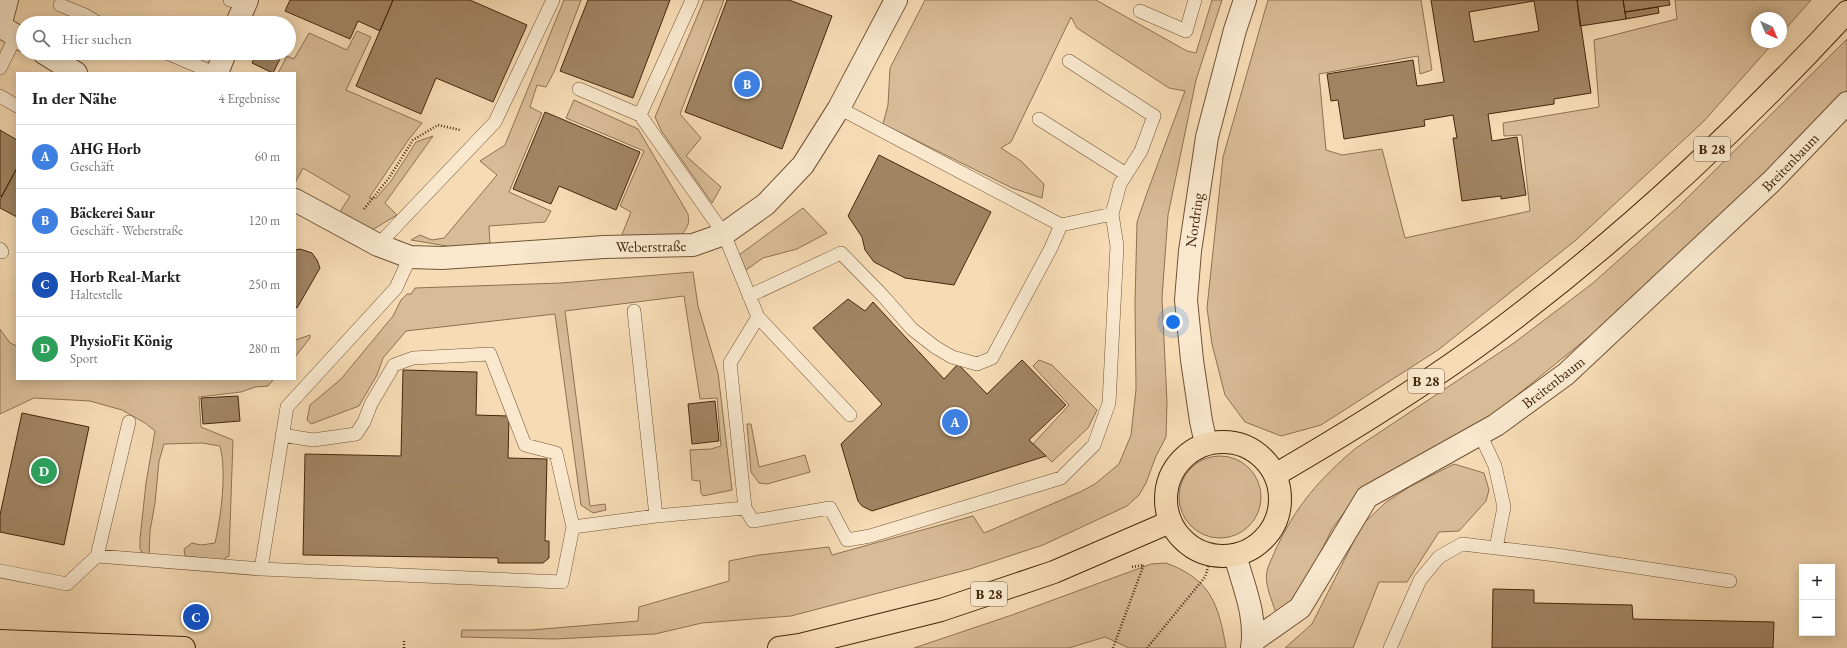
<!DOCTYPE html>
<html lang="de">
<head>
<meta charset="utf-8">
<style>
	body { margin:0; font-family:"EB Garamond",serif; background:#f6f6f6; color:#222 }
	.controls { position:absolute; right:12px; bottom:12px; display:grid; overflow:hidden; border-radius:0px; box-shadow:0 2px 10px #0003 }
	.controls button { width:36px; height:36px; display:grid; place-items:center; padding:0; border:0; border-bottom:1px solid #e0e0e0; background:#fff; color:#222; font:20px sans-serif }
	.compass { position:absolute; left:1751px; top:12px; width:36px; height:36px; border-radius:50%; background:#fff; box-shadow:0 2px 10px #0003; rotate:136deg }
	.you { position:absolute; left:1173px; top:322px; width:14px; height:14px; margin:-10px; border:3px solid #fff; border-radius:50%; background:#1a73e8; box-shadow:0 0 0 6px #1a73e833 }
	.badge { display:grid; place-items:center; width:26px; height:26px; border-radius:50%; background:#8f2418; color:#fff; font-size:13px; font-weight:700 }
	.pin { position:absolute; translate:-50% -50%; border:2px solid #fff; box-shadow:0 1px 4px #0006 }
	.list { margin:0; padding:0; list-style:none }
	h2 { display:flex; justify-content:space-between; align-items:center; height:52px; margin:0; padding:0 16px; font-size:17px }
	h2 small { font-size:13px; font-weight:400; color:#767676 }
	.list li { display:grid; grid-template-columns:26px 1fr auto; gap:12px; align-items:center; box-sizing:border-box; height:64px; padding:0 16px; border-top:1px solid #e0e0e0 }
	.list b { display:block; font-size:15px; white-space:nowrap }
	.list p { margin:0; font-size:13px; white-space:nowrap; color:#767676 }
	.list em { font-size:13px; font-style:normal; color:#767676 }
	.icon { flex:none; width:22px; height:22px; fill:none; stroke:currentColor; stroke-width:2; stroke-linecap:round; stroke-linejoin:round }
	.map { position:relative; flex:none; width:1847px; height:648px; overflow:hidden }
	.search { position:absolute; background:#fff; box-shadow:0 2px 10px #0003; left:16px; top:16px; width:280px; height:44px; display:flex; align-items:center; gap:10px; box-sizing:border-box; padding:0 14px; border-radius:22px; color:#767676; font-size:15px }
	.panel { position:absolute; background:#fff; box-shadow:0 2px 10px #0003; left:16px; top:72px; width:280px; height:308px; border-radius:0px }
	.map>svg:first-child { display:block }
</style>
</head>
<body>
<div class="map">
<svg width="1847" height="648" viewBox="0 0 1847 648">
	<rect width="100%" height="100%" fill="#f6dbb4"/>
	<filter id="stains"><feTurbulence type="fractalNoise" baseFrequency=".005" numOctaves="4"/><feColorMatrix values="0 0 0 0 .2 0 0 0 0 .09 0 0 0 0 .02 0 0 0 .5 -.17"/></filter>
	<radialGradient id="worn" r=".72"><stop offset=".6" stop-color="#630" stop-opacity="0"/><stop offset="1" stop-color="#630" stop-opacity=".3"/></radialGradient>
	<!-- green -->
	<path fill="#d8bc97" stroke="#8e7251" d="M564,0H581L554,72L546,87L537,85L530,107L542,113L509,192L551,211L545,222L489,226L490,243L453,247L411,240L420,235L432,240L444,238L497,175L480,161L505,145Z
		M704,0H724L680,114L701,138L686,156L721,187L712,203L662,132L655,117Z
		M925,0H1096L1187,51L1196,53L1212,0H1222L1196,80L1168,215L1162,298L1167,402L1166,437L1156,456L1146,483L1139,495L1127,506L1043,545L970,569L791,616L702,623L655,634L555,639L461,637L462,630H531L638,621L639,607L729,581V561L759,555L829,547L832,555L973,516L984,533L1080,492L1095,484L1119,464L1131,435L1136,389L1135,303L1137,222L1147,193L1185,91L1169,88L1077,28L1071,17L1011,142L1001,148L1021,161L1044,184L1042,198L1012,188L883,124L888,105L890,68Z
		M1268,0H1421L1432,70L1420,74L1418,56L1319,74L1326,150L1342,155L1382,149L1405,238L1530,211L1522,137L1521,135L1504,136L1503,123L1599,107L1594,40L1677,19L1675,0H1811L1781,34V18H1757V42H1774L1704,121L1576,240L1438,350L1321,425L1281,436L1245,422L1225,395L1212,344L1207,308L1223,157Z
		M357,31L371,37L346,90L422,123L409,139L369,198H376L391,181L416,142L433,136L385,203L397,215L372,230L340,212L350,196L303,168L295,183V73H278L287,56L294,59L309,33L347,50Z
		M1847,39V93L1655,283L1489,418L1354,499L1332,529L1295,604L1276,613C1272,600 1264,584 1267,571C1268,565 1273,557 1275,551C1295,507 1319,479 1356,448L1514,343L1593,283L1678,207Z
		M574,100L638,129L688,214C690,224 687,229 680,236L621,237L631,212L620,206L644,151L566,118Z
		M803,208L827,233L797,249L763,258L746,270L739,255Z
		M693,272L698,306L718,373L732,490L703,496L701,493L700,481L692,480L690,450L711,449L721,446L717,398L700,399L684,296L565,311L590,506L605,504L606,510L593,513L581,505L555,314L406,331L383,358L377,375L359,406L311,424L307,420L310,405L341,379L393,316L401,300L407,294H411L415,288L561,283Z
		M0,329L10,343L17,346V379H274L268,386L255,387L241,392L199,397L201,427L233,440L229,556L222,560L185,556L184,549L192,543L201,545L215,543C221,516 227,473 220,446L202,443L164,444L159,461L155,503L150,531L149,556L143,554L140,549V539L146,483L155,431L145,423L122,410L90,401L34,398L0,414Z
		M310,335V338L295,357V340Z
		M1039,360L1052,365L1097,410L1088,428L1052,462L1033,444L1069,405L1033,366Z
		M747,424H751L759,467L805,455L810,472L767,484L759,483L751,472Z
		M1179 497a41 41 0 1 1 82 0a41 41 0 1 1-82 0Z
		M1454,464L1484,473L1489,490L1486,501L1459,531L1439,532L1407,582H1379L1353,648H1285L1312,624L1362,525L1386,502L1411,486Z
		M1166,563C1210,579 1219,604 1226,648H1129L1105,637L1069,648H914L1012,615L1151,564Z"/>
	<!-- building -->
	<path fill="#a18563" stroke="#44270b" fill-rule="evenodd" d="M290,0H393L380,31L358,21L350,39L285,11Z
		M393,0H470L527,25L493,102L436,78L421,114L356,86Z
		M588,0H670L633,98L560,71Z
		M727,0H789L832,16L782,149L685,112Z
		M1431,0H1577L1591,93L1554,99V104L1488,114L1492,141L1517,137L1526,195L1501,199V196L1462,201L1453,138H1457L1453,115L1424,120L1425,126L1344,139L1338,100L1331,101L1327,74L1413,60L1417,86L1444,82ZM1534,1L1539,31L1474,42L1469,12Z
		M1577,0H1623L1626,19L1580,26Z
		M1623,0H1669L1670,5L1625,12Z
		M1658,7L1659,13L1626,19L1625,12Z
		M257,53H283L273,73L252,63Z
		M545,112L640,152L616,210L559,186L551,204L513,189Z
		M0,130L17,140V168L1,197L0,196Z
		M879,155L991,212L954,285L905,278L874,262L865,250L862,237L848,216Z
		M17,168V217L0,208V200Z
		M300,249L312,253L317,260L320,268L297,308L295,307V250Z
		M848,299L865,311L873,302L944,379L958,364L987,394L1022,360L1066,405L1029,440L1046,456L872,511L862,506L858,501L841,444L882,404L813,328Z
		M403,370L477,372L476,415L509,416L508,458L547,459L545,541H549V558L543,563H498V558L303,555L305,454L401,456Z
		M238,396L240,421L203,424L201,398Z
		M715,401L719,441L692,444L688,404Z
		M22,413L89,427L64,545L0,532V515Z
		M1493,589L1534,590V603L1632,605L1633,619L1774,622L1773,648H1492Z
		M186,606H204V614H185Z"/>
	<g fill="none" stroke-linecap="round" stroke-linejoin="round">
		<!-- lane casing -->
		<g stroke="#705435" stroke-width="14">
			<path id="lane" d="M230,0L246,3
				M692,0L640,115L724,234L758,317L730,363L745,508
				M60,5L85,15L98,23
				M1140,11L1186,31L1195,0
				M167,53L214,73
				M0,68L16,36
				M579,89L640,115
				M0,96L17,106
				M839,108L1061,225
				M1039,119L1126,174
				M378,245L495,122L553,0
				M0,249L2,252
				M749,296L841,253L883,296L912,329L935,347L952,357L977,364L992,358L1051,248L1061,225L1112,214
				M634,311L656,516
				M758,317L850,415
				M1480,434L1495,466L1504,507L1496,548
				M282,435L313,440L356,434L364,422L371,404L394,365L413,358L490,354L525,445L556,453L573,527
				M97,556L129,422
				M261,569L562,582L573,527L656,516L745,508L753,521L830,508L847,540L870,536L1061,478L1094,445L1109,403L1117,246L1112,214L1120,184L1141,151L1154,116L1069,61
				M0,571L67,584L97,556L261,569L287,407L396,288L410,257
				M1390,648L1420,580L1439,557L1462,544L1556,555L1730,581"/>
		</g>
		<!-- street casing -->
		<g stroke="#705435" stroke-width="24">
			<path id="street" d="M7,0L0,26L23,40
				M237,23L247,0
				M44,53L76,73
				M217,73L225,53
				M295,200L378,245L410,257L442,258L604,247L693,245L724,234L766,204L803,165L839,108L896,0
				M1206,444L1201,421L1192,360L1186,300L1190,251L1207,137L1235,30L1245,0
				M1235,555C1243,585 1257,615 1252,648
				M1253,641L1300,608L1367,497L1496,425L1566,374L1773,180L1847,103"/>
		</g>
		<!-- primary casing -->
		<g stroke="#44270b" stroke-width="24">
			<path id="primary" d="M1166 499a57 57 0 1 1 114 0a57 57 0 1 1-114 0Z
				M1275,475C1356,428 1437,378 1511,321C1632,229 1744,124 1847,12
				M0,641L184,648
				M779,648L800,645L941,610L1054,572L1170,522"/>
		</g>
		<!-- path -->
		<path stroke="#44270b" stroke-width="2.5" stroke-dasharray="1 2" stroke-linecap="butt" d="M364,209L389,178L413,140L438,125L460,130
			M1132,567L1144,565
			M404,648V640
			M1113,648L1144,564
			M1147,648L1205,577L1210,561"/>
		<!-- lane -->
		<use href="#lane" stroke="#f9e8ce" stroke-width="13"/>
		<!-- street -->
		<use href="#street" stroke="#f9e8ce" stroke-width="22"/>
		<!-- primary -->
		<use href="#primary" stroke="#f6dbb4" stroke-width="22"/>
	</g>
	<g text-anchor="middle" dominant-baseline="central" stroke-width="3" stroke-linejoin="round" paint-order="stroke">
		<!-- shield labels -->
		<g fill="#f9e8ce" stroke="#7a6146" stroke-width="1">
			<rect x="1694" y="137" width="36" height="24" rx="3"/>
			<rect x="1408" y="369" width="36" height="24" rx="3"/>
			<rect x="971" y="582" width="36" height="24" rx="3"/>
		</g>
		<g font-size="14" font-weight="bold" fill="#44270b">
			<text x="1712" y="149">B 28</text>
			<text x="1426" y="381">B 28</text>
			<text x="989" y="594">B 28</text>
		</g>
		<!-- street labels -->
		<g font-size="15" fill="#44270b" stroke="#f9e8ce">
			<text transform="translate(1790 162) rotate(-46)">Breitenbaum</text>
			<text transform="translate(1194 220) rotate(-82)">Nordring</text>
			<text transform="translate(651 246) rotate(-1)">Weberstraße</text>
			<text transform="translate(1553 382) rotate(-38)">Breitenbaum</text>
		</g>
	</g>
	<rect width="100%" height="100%" filter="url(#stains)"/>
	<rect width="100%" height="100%" fill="url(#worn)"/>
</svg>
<div class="controls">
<button>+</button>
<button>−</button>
</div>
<svg class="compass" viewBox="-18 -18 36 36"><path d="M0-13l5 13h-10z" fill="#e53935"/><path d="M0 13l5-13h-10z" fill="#767676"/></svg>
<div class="you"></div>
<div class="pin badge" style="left:955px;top:422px;background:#3f7fe0">A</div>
<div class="pin badge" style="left:747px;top:84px;background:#3f7fe0">B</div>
<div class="pin badge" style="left:196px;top:617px;background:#1a4fb4">C</div>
<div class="pin badge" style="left:44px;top:471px;background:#2e9e5b">D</div>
<div class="search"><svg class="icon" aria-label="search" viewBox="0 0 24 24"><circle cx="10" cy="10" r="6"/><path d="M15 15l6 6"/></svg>Hier suchen</div>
<section class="panel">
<h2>In der Nähe<small>4 Ergebnisse</small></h2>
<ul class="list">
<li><span class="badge" style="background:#3f7fe0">A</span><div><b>AHG Horb</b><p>Geschäft</p></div><em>60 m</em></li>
<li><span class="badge" style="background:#3f7fe0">B</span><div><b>Bäckerei Saur</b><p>Geschäft · Weberstraße</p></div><em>120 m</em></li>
<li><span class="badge" style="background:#1a4fb4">C</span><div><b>Horb Real-Markt</b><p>Haltestelle</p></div><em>250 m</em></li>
<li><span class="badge" style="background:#2e9e5b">D</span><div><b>PhysioFit König</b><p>Sport</p></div><em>280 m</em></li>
</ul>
</section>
</div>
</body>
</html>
